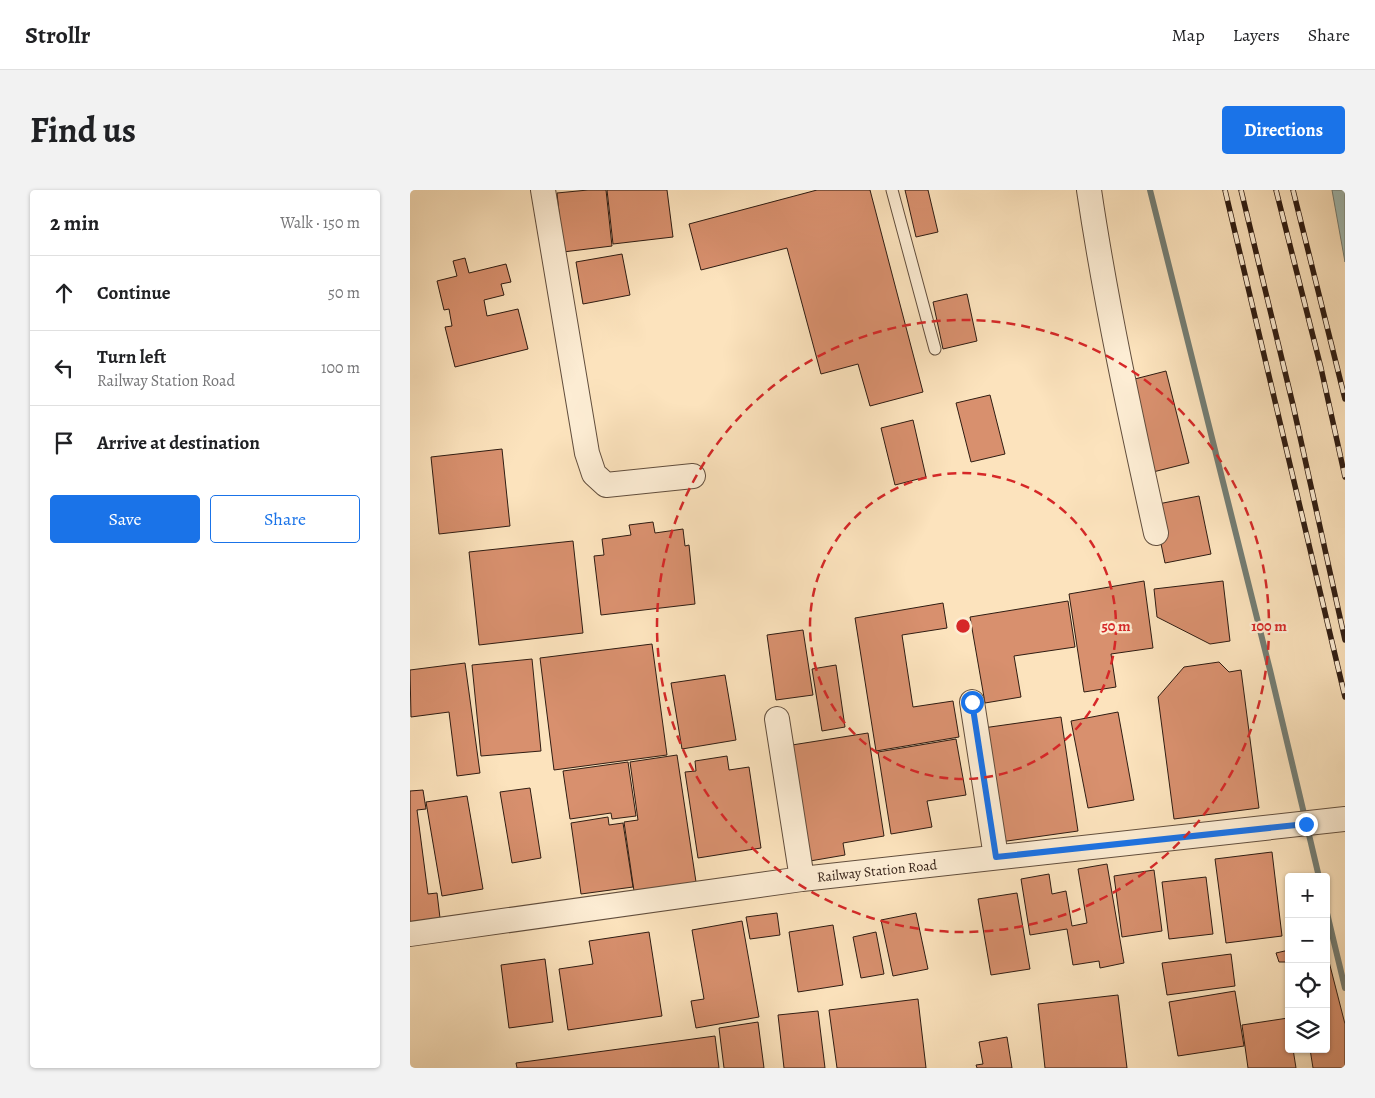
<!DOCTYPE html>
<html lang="en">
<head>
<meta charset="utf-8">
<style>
	body { margin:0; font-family:Alegreya,serif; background:#f2f2f2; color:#202124 }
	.controls { position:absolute; right:15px; bottom:15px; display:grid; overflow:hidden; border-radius:5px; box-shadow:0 1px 4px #0004 }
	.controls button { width:45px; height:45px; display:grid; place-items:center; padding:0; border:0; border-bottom:1px solid #e0e0e0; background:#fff; color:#202124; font:25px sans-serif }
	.stop { position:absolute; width:15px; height:15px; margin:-11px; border:4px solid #1a73e8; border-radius:50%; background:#fff }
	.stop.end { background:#1a73e8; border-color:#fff; box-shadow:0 1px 5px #0008 }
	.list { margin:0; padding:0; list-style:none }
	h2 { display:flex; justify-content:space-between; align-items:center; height:65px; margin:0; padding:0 20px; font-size:21px }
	h2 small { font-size:16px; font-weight:400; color:#757577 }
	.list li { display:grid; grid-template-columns:32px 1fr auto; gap:15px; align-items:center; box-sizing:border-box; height:75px; padding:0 20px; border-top:1px solid #e0e0e0 }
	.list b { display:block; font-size:19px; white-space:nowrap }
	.list p { margin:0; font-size:16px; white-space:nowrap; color:#757577 }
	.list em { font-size:16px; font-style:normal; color:#757577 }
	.actions { display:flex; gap:10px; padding:15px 20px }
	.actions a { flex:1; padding:11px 0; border:1px solid #1a73e8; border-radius:5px; text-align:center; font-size:18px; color:#1a73e8 }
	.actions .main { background:#1a73e8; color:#fff }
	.icon { flex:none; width:28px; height:28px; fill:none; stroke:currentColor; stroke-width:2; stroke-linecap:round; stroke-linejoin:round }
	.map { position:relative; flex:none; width:935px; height:878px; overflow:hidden; border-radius:5px }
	header { display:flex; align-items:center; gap:30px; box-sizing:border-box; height:70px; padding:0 25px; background:#fff; border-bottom:1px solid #e0e0e0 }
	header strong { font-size:24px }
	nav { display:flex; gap:28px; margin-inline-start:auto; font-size:18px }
	.intro { display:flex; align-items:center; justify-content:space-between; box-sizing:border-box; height:120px; padding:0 30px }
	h1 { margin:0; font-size:35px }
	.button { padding:12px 22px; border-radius:5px; background:#1a73e8; color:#fff; font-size:18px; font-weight:700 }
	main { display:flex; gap:30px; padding:0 30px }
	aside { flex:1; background:#fff; border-radius:5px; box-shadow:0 1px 4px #0004 }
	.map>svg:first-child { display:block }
</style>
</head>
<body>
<header>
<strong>Strollr</strong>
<nav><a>Map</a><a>Layers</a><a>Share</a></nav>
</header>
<div class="intro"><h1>Find us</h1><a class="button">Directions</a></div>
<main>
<aside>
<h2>2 min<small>Walk · 150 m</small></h2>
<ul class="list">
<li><svg class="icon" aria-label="ahead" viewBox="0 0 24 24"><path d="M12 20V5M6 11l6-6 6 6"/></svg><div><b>Continue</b></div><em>50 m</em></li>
<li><svg class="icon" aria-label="left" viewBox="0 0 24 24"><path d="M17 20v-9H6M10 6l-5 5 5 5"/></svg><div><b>Turn left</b><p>Railway Station Road</p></div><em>100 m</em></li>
<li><svg class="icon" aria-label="arrive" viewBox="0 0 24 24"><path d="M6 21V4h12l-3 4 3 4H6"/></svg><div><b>Arrive at destination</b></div></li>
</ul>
<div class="actions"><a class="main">Save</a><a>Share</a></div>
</aside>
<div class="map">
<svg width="935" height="878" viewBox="0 0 935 878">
	<rect width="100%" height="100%" fill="#fce3bd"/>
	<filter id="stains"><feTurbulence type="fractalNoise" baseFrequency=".004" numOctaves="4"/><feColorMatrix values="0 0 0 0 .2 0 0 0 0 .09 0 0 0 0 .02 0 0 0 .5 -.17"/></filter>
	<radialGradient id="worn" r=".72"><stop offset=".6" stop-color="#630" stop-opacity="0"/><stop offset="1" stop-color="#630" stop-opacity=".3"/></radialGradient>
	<!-- water -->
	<path fill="#a0bdb6" stroke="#737d74" d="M922,0H935V72Z"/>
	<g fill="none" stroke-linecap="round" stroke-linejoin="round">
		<!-- stream -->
		<path stroke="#737d74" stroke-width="6" d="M740,0L860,480L909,687
			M916,719L935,798"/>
	</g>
	<!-- building -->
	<path fill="#d8906e" stroke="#2f1c12" d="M178,0H196L202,56L153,62L147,3Z
		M197,0H257L263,47L203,54Z
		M407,0H460L513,202L460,216L448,174L411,184L377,58L291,80L279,34Z
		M495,0H518L528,42L506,47Z
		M212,64L220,105L173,114L166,72Z
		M55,68L59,83L96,74L101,92L91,94L94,105L74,110L77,126L108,119L118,159L45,177L35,137L42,136L39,119L34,120L27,91L47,86L43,71Z
		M557,104L567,151L533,159L523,112Z
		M756,181L779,273L739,283L717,191Z
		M580,205L595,264L561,272L546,213Z
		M503,230L516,287L485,295L471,238Z
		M92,259L100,336L29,344L21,267Z
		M789,306L801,364L755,373L743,315Z
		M243,332L245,343L273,339L275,356L279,355L285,414L191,425L184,366L194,365L192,349L221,345L219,335Z
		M163,351L173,443L69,455L59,362Z
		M734,391L743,458L701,464L706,497L674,502L659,404Z
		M813,391L820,451L800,454L747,427L744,399Z
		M658,411L665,457L604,466L611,507L575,513L560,427Z
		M533,413L537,438L492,445L503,517L543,511L549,547L466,561L445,428Z
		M393,440L403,505L366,510L357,445Z
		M242,454L257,565L144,580L130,468Z
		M122,469L131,561L71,566L62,475Z
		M809,472L819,482L831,480L849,618L764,629L748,507L774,477Z
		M55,473L70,583L47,586L39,522L1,527L0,480Z
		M426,475L435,537L412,541L402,479Z
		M315,485L326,550L272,559L261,493Z
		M708,522L724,610L678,618L661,531Z
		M651,527L668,641L590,652L573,538Z
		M458,543L474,646L433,653L435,665L400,671L382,555Z
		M546,549L556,605L517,611L522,637L481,644L468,562Z
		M267,565L286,692L224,701L214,632L228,630L220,572Z
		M317,566L319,580L339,577L351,658L288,668L275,582L286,581L285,571Z
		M218,572L226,626L202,629L201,623L160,629L153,581Z
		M120,598L131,668L102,673L90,602Z
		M13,600L16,619L7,620L18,704L27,703L30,728L0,732V601Z
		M57,606L73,699L32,706L16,612Z
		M198,627L199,635L213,633L223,697L171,704L161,633Z
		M862,662L872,746L816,753L805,669Z
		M697,674L714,773L690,778L689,771L663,775L657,739L620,745L611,689L639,684L642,704L656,701L662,736L677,733L668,679Z
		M744,680L752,741L712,747L704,686Z
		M796,687L803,744L759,749L752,692Z
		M607,703L620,779L581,785L568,709Z
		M367,723L370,745L340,749L336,727Z
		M506,723L518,779L483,786L471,730Z
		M332,731L349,827L286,838L281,811L294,809L282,740Z
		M423,735L433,795L388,802L379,742Z
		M239,742L252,826L158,840L149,779L183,774L179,751Z
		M466,742L474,784L451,788L443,747Z
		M879,760V772H869L866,763Z
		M916,760L935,834V878H903L900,859H916Z
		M821,764L825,796L757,805L752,773Z
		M135,769L143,832L99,838L91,775Z
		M825,801L834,856L768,866L759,812Z
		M708,805L717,878H635L628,814Z
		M508,809L516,878H427L419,820Z
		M408,821L415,878H374L368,825Z
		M878,828L879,859H883L886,878H838L832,835Z
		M348,832L354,878H314L309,838Z
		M305,846L309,878H107L106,873Z
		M597,847L602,878H567L566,875L573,874L569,852Z"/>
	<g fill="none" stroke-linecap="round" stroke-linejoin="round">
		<!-- service casing -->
		<g stroke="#624e3d" stroke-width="13">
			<path id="service" d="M482,0L525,159"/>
		</g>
		<!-- minor casing -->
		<g stroke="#624e3d" stroke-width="26">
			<path id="minor" d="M133,0L177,263L184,284L196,295L283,286
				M679,0C696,115 721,229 746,343
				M562,512L586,667
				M367,529L392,689
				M0,744L392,689L935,629"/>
		</g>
		<!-- service -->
		<use href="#service" stroke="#fdedd4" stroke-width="11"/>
		<!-- minor -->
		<use href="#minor" stroke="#fdedd4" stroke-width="24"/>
		<!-- rail casing -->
		<g stroke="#2f1c12" stroke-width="5.5">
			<path id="rail" d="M815,0L935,507
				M831,0L883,215L935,450
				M866,0L911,178L935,287
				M883,0L935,209"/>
		</g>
		<!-- rail -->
		<use href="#rail" stroke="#fdedd4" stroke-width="4" stroke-dasharray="11" stroke-linecap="butt"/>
	</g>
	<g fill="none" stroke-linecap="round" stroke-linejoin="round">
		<!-- route -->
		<path stroke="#1a73e8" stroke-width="6" d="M562,512L586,667L896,634"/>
	</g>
	<!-- distance rings -->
	<g fill="none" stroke="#d62828" stroke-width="2.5" stroke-dasharray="9 6">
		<circle cx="553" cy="436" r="153"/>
		<circle cx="553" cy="436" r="306"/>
	</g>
	<g text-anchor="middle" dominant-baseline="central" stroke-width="4.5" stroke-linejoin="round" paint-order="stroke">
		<!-- street labels -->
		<g font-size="14" fill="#2f1c12" stroke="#fdedd4">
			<text transform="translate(467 681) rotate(-6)">Railway Station Road</text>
		</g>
	</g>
	<circle cx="553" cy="436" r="8" fill="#d62828" stroke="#fdedd4" stroke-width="2.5"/>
	<g font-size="15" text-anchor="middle" font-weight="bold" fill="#d62828" stroke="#fdedd4" stroke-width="4.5" stroke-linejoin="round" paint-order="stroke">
		<text x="706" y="441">50 m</text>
		<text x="859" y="441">100 m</text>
	</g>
	<rect width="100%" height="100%" filter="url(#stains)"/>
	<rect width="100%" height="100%" fill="url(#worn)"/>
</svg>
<div class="controls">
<button>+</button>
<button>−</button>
<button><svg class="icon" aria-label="locate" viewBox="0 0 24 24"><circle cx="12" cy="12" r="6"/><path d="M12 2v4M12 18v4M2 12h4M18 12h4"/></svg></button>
<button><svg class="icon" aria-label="layers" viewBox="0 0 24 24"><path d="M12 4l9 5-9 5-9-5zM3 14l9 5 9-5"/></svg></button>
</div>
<div class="stop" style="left:562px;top:512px"></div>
<div class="stop end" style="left:896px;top:634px"></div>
</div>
</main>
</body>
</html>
